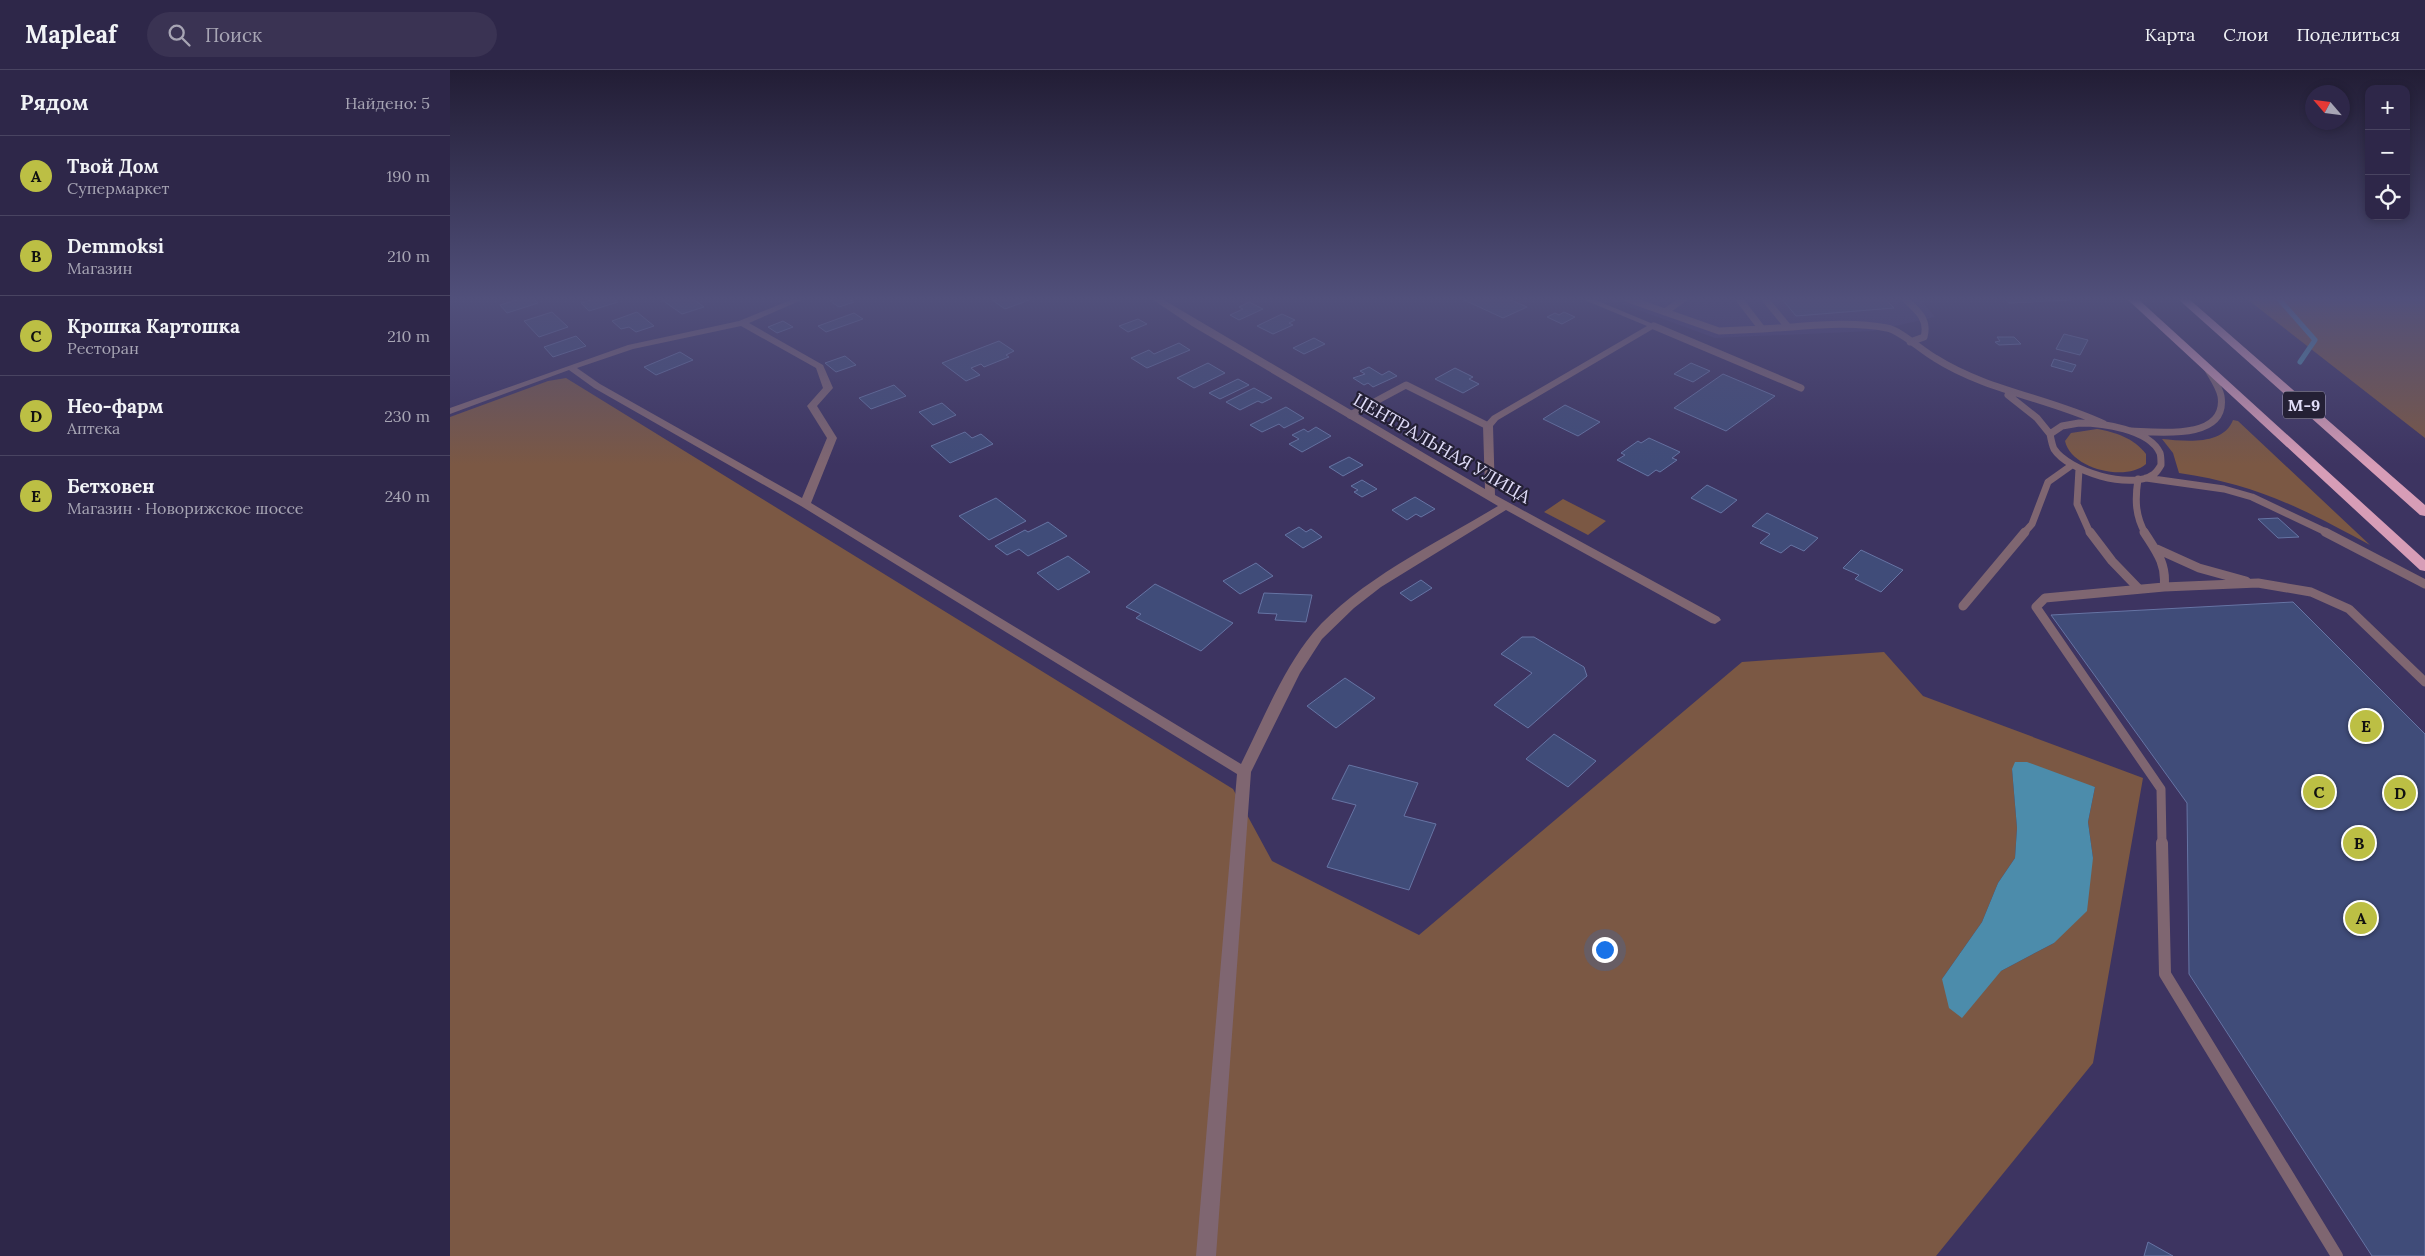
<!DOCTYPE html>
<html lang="ru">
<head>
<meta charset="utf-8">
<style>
	body { margin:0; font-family:Lora,serif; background:#3a3353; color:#f1f3f6 }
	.controls { position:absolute; right:15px; top:15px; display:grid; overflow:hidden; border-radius:10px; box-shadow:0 2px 8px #0003 }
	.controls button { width:45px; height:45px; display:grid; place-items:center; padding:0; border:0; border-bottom:1px solid #494461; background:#2e2749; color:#f1f3f6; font:25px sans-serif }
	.compass { position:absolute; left:1855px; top:15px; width:45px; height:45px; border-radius:50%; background:#2e2749; box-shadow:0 2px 8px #0003; rotate:298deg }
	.you { position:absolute; left:1154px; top:879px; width:18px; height:18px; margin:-12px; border:4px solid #fff; border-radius:50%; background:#1a73e8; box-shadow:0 0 0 8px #1a73e833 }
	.badge { display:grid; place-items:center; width:32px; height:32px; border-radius:50%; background:#bcbf44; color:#111; font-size:16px; font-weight:700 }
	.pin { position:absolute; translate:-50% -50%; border:2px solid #fff; box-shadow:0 1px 5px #0006 }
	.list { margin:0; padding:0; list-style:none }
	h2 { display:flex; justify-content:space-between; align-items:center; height:65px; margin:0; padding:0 20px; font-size:21px }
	h2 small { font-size:16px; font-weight:400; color:#a7a5b4 }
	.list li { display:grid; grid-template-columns:32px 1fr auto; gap:15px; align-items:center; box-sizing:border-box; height:80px; padding:0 20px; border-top:1px solid #494461 }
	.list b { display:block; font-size:19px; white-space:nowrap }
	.list p { margin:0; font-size:16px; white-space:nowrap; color:#a7a5b4 }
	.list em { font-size:16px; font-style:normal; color:#a7a5b4 }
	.icon { flex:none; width:28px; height:28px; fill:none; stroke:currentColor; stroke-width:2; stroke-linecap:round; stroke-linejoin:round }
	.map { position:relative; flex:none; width:1975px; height:1186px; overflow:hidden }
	header { display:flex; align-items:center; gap:30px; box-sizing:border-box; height:70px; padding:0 25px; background:#2e2749; border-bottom:1px solid #494461 }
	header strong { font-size:24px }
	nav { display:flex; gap:28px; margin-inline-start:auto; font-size:18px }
	.search { width:350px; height:45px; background:#3a3353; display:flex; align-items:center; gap:12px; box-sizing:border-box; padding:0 18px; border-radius:28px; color:#a7a5b4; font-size:19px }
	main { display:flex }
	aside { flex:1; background:#2e2749 }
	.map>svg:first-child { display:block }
</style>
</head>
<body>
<header>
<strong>Mapleaf</strong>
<div class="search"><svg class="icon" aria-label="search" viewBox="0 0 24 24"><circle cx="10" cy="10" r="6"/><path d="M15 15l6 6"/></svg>Поиск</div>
<nav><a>Карта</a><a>Слои</a><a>Поделиться</a></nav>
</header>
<main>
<aside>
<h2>Рядом<small>Найдено: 5</small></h2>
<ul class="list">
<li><span class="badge">A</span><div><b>Твой Дом</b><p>Супермаркет</p></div><em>190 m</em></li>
<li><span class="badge">B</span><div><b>Demmoksi</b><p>Магазин</p></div><em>210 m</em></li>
<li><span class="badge">C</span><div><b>Крошка Картошка</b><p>Ресторан</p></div><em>210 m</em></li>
<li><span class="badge">D</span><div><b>Нео-фарм</b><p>Аптека</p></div><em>230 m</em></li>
<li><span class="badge">E</span><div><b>Бетховен</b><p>Магазин · Новорижское шоссе</p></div><em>240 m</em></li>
</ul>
</aside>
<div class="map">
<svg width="1975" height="1186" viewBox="0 0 1975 1186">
	<rect width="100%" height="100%" fill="#3d3461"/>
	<!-- built -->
	<path fill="#463c70" d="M1158,229H1470L1485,247L1423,261L1265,268Z"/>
	<!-- green -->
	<path fill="#7b5844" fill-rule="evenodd" d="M1797,229H1975V368Z
		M116,308L783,719L822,791L969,865L1292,592L1434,582L1473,626L1693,708L1643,993L1486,1186H0V347L98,311ZM1562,699L1645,717L1638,752L1643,788L1604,873L1551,901L1492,909L1532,852L1548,813L1565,788L1567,758Z
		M1783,350L1788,351L1920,475C1854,439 1805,414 1729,403L1723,383L1712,369C1735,371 1773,376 1783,350Z
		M1647,359C1665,362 1684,368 1696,384V394C1676,412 1621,399 1615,371L1621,363Z
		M1113,429L1156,451L1138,465L1094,442Z"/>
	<!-- water -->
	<path fill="#4c8cab" d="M1565,692H1577L1645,717L1638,752L1643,788L1637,841L1604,873L1551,901L1512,948L1499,938L1492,909L1532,852L1548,813L1565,788L1567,758L1562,699Z"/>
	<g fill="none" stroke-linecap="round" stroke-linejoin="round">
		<!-- stream -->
		<path stroke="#4c8cab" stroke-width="5" d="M1829,229L1865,270L1850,292"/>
	</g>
	<!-- building -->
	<path fill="#404c79" stroke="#6674a4" d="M70,229H84L88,233L57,243L50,235Z
		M144,229H164L168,232L139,241L131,233Z
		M216,229H243L254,237L232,244L212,230Z
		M386,229H399L404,232L389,237L380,231Z
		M578,229L579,230L555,239L542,230Z
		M1016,229H1059L1077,237L1053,248L1014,230Z
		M1332,229H1435L1444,238L1346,246Z
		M1555,229H1620L1621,230L1559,233Z
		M799,232L813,239L789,250L780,245L793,239L789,237Z
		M102,242L118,257L89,267L74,251Z
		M187,242L204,256L186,262L179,257L171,259L162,251Z
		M1114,242L1125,247L1112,254L1097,247L1105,243L1109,245Z
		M404,243L413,249L376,262L368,256Z
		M832,244L845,250L839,253L843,255L823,264L807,256Z
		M688,249L697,254L678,262L669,256Z
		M333,251L343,257L327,263L318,257Z
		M1614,264L1638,270L1630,285L1606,279Z
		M126,266L136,276L103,287L94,277Z
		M1547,267H1564L1571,274L1549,275L1545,272L1550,271Z
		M864,268L875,274L854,284L843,278Z
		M549,271L564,281L556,285L559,287L534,297L531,294L521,298L530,305L516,311L492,293Z
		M729,273L740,280L697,298L681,288L699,280L704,284Z
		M230,282L243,290L206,305L194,297Z
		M395,286L406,295L386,302L375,293Z
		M1604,289L1626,295L1622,302L1601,296Z
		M758,293L775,303L744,318L727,308Z
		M1241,293L1260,301L1243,312L1224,304Z
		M919,297L932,305L939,301L947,306L923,317L918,313L914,315L903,308L915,304L910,301Z
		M1005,298L1023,307L1019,309L1029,314L1013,323L985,309Z
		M1273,304L1325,326L1276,361L1224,338Z
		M788,309L799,315L770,329L759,323Z
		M444,315L456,326L421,339L409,328Z
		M804,318L822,328L812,333L808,331L790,340L776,332Z
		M492,333L506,345L483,355L469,342Z
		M1115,335L1150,352L1128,366L1093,349Z
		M836,337L854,348L834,358L829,354L812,362L800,355Z
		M866,357L881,366L852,382L839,374L849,369L842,365L854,359L858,362Z
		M515,362L522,368L531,364L543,374L500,393L481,376Z
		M1199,368L1230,382L1222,388L1227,390L1210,402L1206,400L1198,406L1167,390L1175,385L1171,383L1188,371L1191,373Z
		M899,387L913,395L893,406L879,397Z
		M912,410L927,419L912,427L904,422L908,420L901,416Z
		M1257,415L1287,430L1271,443L1241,428Z
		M965,427L985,439L971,447L966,444L957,450L942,440Z
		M546,428L576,451L539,470L509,446Z
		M1317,443L1368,468L1354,481L1341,475L1331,483L1310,473L1320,464L1302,456Z
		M1828,448L1849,467L1828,468L1808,449Z
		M598,452L617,466L578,486L569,479L557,485L545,476L575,460L578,462Z
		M849,457L856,462L861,459L872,467L853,478L835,465Z
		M1411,480L1453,500L1431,522L1405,509L1409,505L1393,498Z
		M618,486L640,502L608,520L587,503Z
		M806,493L823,506L790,524L773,511Z
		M971,510L982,518L961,531L950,523Z
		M705,514L783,553L751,581L686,548L691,544L676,537Z
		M814,523L862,525L856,552L825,550L827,544L808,543Z
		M1843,532L1975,664V1186H1922L1739,904L1737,733L1601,545Z
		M1072,567H1084L1134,597L1137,606L1078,658L1044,635L1082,603L1051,584Z
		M895,608L925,628L886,658L857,636Z
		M1104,664L1146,691L1118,717L1076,689Z
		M899,695L968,713L954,746L986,754L959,820L877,797L906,735L882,729Z
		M1698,1172L1723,1186H1694Z"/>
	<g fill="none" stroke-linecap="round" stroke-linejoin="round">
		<!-- service-far2 -->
		<path stroke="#7f6671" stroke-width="7" d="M1178,229L1269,261L1312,259
			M1289,229L1312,259C1353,257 1396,250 1437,258C1450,260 1472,281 1485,288C1537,321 1599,328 1654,354
			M1315,229L1338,257
			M1455,229C1467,240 1479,249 1474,267L1460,272
			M1215,242L1233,229
			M1204,256L1351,318
			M1558,325L1587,348L1600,364
			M900,345L956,315L1038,356
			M1629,353C1652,353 1699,359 1710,383C1711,386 1711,392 1711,395C1709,398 1707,402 1704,404C1681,421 1618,401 1604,379C1602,375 1601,369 1600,364L1612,356Z
			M1681,361C1708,362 1778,371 1771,326C1769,316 1762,307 1757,298
			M1629,399L1627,434L1640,463
			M1696,408L1774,419L1802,427L1878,463
			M1688,409C1685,429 1685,445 1695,463
			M1574,463L1582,454L1598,412L1622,395"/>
		<!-- service-far1 -->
		<path stroke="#7f6671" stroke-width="9" d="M1640,462L1662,491L1689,519
			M1694,462C1706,481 1717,494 1714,517
			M1875,462L1975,514
			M1707,479L1749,498L1796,511
			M1513,536L1575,462
			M1712,774L1711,719L1586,537L1595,528L1714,517L1808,513L1861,522L1899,539L1975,612"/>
		<!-- service -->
		<path stroke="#7f6671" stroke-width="12" d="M1712,773L1715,904L1887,1186"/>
		<!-- minor -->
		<path fill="#7f6671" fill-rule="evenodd" d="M343,229H354L299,253L373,295L383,318L367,336L387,368L361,433L791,694C813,650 832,601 863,563C907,511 990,471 1048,436L742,256L702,229H712L1035,419L1033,356L1042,346L1197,256L1132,229H1143L1208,256L1048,350L1043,356L1045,425L1269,547L1271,550L1265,554L1261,553L1056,440L931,517L904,538L872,569L850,603L801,702L766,1186H746L787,704L351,436L144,318L119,300L0,344V338L178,275L289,251ZM291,256L366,298L373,318L357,336L377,368L352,428L150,314L127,298L183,279Z"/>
		<!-- motorway -->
		<path fill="#d79db7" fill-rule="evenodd" d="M1677,229H1688L1975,490V501L1970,500Z
			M1728,229H1739L1975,435V446L1970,445Z"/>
	</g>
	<!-- sky -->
	<linearGradient id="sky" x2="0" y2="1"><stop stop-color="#221d35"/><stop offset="0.58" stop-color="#51507b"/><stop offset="1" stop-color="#51507b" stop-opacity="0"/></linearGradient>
	<rect width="1975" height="395" fill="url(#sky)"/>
	<g text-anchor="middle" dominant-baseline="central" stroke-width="4.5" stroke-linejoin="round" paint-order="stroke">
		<!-- shield labels -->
		<rect fill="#242035" stroke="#a8a4be" stroke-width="1" x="1833" y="321.5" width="42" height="27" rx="4"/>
		<g font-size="16" font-weight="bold" fill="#e1ddf9">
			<text x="1854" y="335">М-9</text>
		</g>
		<!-- street labels -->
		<g font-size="18" fill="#e1ddf9" stroke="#242035">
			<text transform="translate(992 378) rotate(30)">ЦЕНТРАЛЬНАЯ УЛИЦА</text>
		</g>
	</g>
</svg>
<div class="controls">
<button>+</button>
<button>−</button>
<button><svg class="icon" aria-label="locate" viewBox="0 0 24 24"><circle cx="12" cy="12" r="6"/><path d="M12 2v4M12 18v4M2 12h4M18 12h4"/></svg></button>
</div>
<svg class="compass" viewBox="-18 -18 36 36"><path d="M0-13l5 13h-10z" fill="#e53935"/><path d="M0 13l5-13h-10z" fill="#a7a5b4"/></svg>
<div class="you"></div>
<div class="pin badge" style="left:1911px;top:848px">A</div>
<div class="pin badge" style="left:1909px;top:773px">B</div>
<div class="pin badge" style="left:1869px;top:722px">C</div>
<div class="pin badge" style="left:1950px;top:723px">D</div>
<div class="pin badge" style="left:1916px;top:656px">E</div>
</div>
</main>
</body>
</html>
